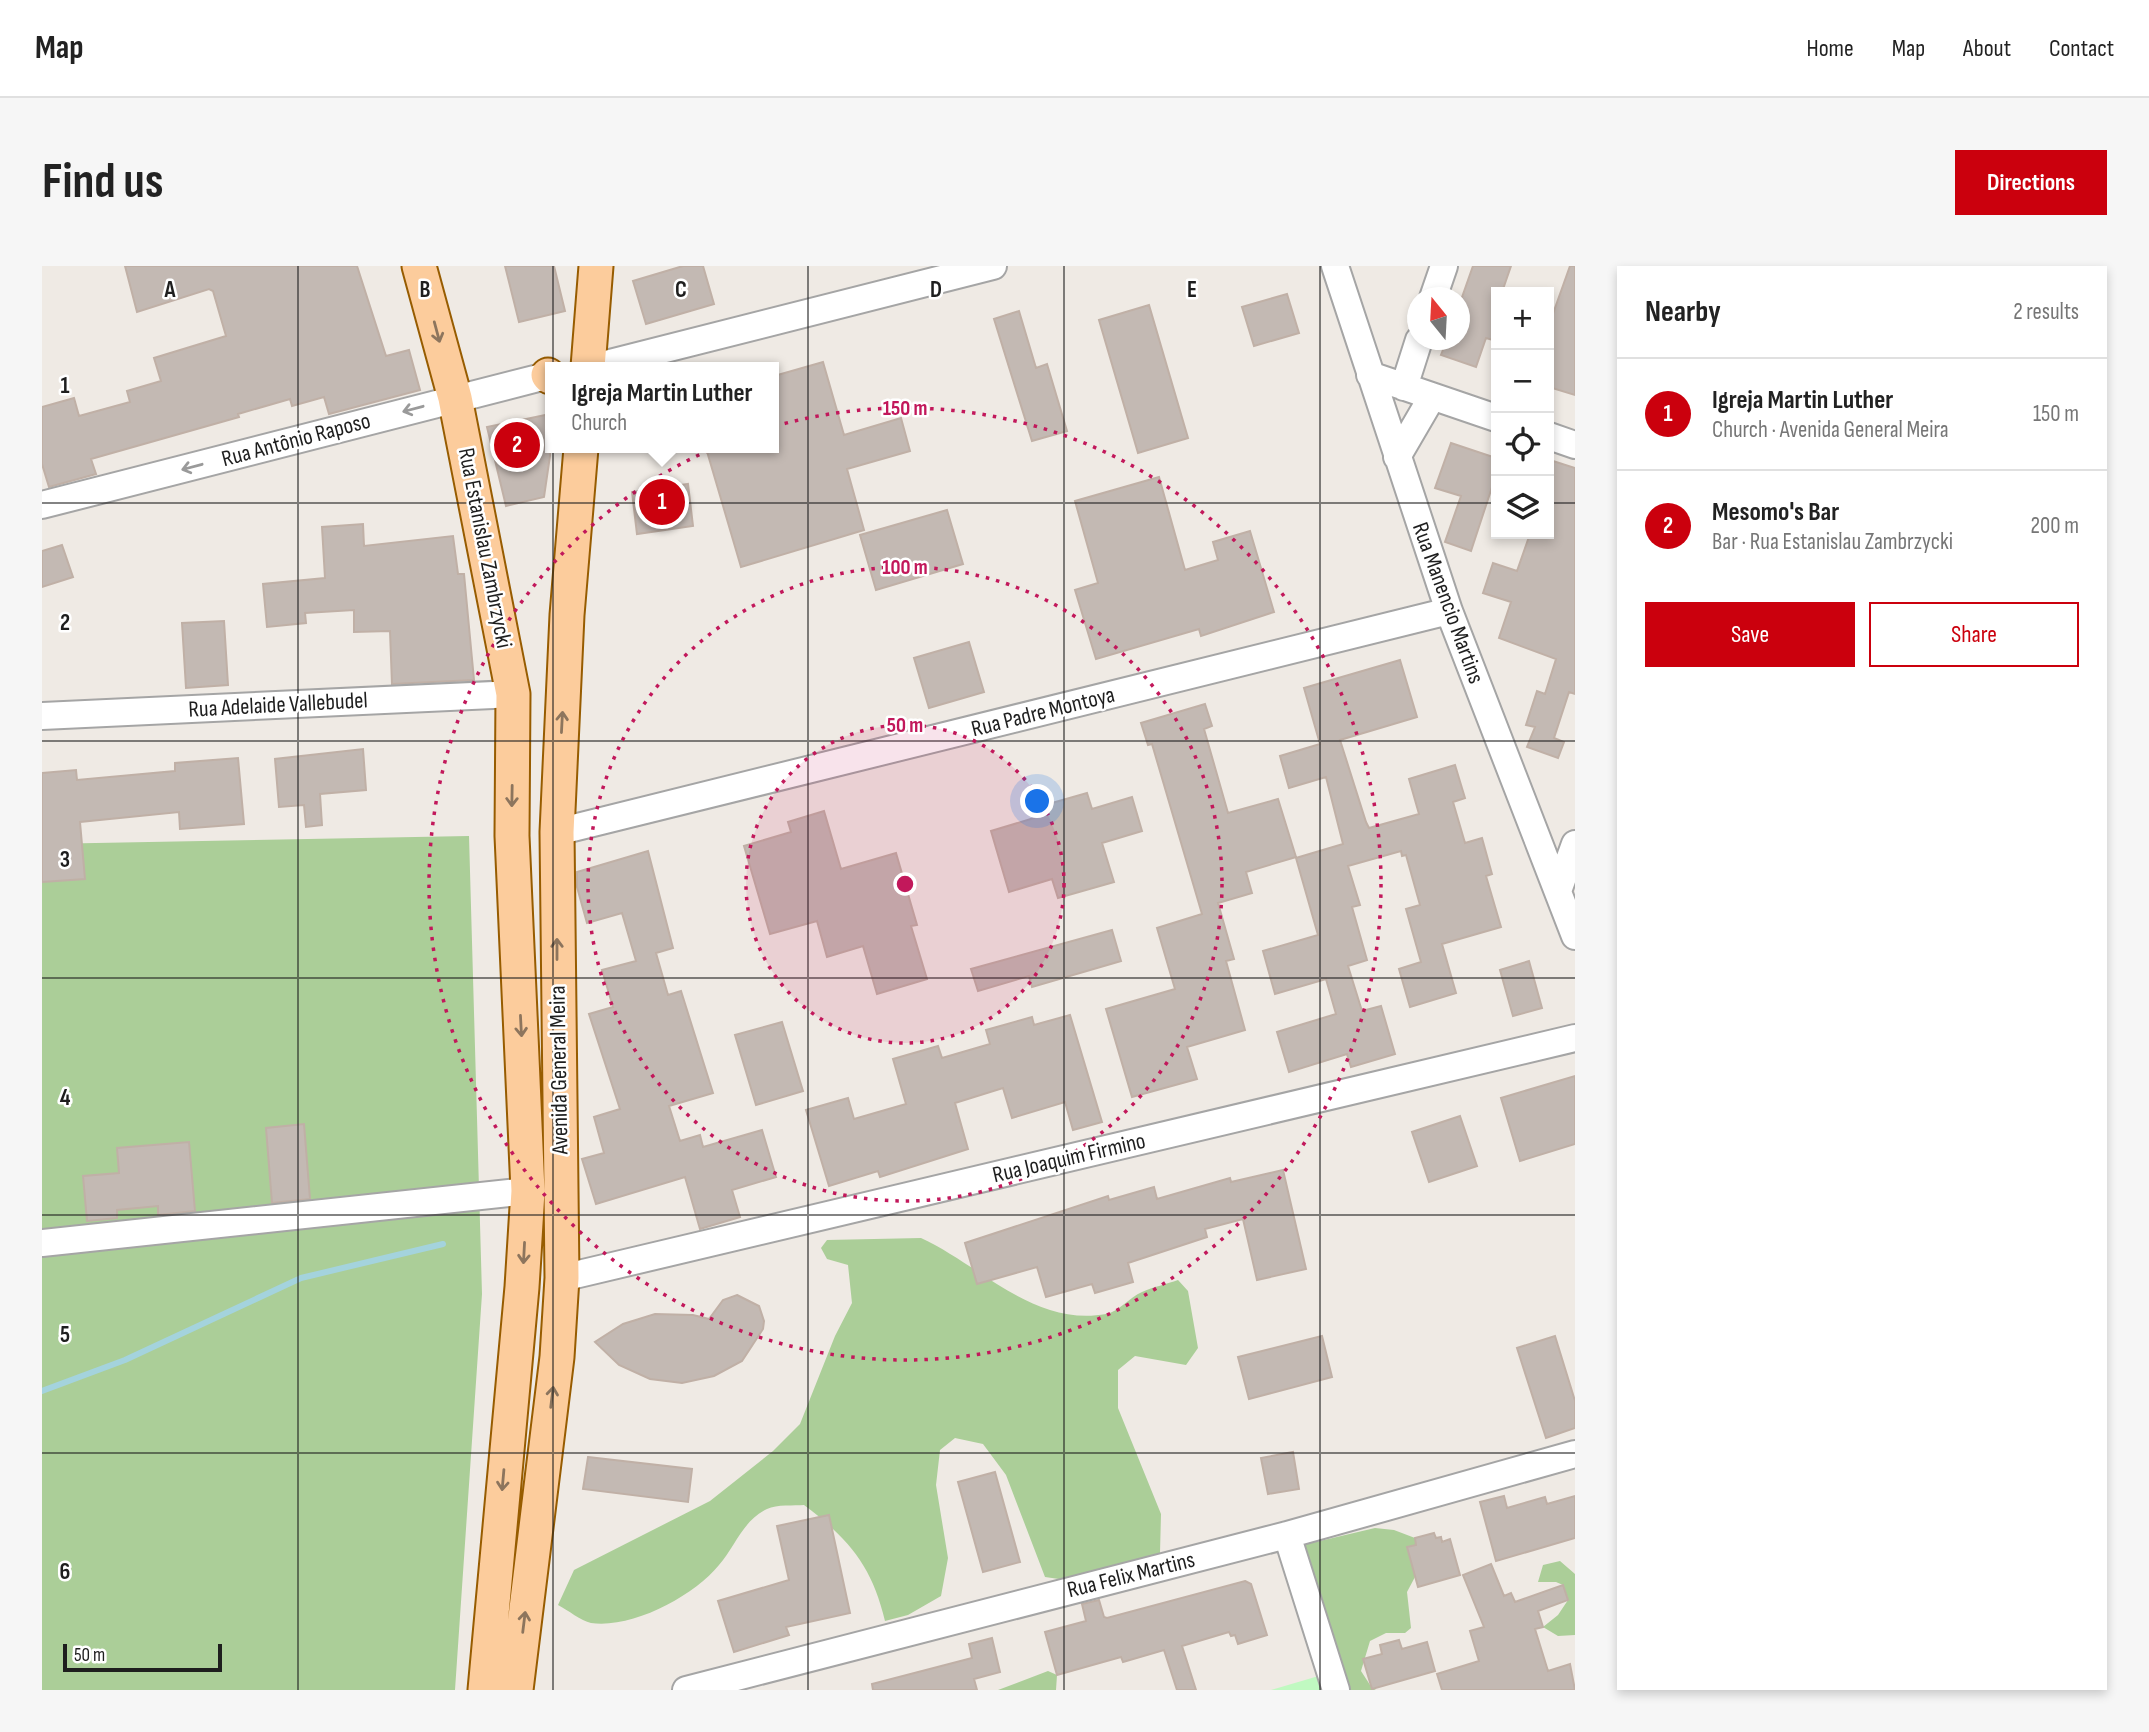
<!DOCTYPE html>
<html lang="en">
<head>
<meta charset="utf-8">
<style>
	body { margin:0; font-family:"Sofia Sans Condensed",sans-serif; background:#f6f6f6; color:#222 }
	.controls { position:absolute; right:21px; top:21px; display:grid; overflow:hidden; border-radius:0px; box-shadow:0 4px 10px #0003 }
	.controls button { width:63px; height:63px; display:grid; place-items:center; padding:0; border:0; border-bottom:2px solid #e0e0e0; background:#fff; color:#222; font:35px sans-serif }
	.compass { position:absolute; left:1365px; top:21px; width:63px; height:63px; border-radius:50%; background:#fff; box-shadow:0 4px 10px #0003; rotate:342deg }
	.scale { position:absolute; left:21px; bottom:18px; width:159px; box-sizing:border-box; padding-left:7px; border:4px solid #1e1e1e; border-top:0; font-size:19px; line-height:24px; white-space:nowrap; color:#1e1e1e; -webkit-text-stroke:5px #fff; paint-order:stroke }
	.you { position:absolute; left:996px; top:536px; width:24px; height:24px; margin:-18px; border:5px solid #fff; border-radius:50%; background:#1a73e8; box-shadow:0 0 0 10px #1a73e833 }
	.badge { display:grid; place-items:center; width:46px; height:46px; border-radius:50%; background:#cb000d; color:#fff; font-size:23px; font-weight:700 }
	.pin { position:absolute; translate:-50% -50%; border:4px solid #fff; box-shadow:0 2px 7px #0006 }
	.popup { position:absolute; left:503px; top:96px; width:234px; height:91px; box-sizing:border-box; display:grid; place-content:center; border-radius:0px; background:#fff; filter:drop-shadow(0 2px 5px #0005); font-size:23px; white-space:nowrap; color:#767676 }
	.popup b { font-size:26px; color:#222 }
	.popup::after { content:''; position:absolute; left:50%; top:100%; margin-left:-14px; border:14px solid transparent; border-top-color:#fff }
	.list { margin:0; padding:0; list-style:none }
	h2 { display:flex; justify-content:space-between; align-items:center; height:91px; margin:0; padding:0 28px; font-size:30px }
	h2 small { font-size:23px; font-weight:400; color:#767676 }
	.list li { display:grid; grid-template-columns:46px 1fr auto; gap:21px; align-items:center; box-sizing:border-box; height:112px; padding:0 28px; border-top:2px solid #e0e0e0 }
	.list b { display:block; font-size:26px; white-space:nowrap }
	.list p { margin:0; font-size:23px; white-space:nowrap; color:#767676 }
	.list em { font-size:23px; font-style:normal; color:#767676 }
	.actions { display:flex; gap:14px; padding:21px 28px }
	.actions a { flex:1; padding:16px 0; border:2px solid #cb000d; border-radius:0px; text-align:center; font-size:24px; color:#cb000d }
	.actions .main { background:#cb000d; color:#fff }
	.icon { flex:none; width:38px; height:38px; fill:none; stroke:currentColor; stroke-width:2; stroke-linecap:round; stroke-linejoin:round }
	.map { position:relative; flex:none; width:1533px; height:1424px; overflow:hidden; border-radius:0px }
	header { display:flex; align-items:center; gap:42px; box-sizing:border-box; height:98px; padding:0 35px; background:#fff; border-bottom:2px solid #e0e0e0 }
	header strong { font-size:33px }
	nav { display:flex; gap:38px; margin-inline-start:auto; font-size:24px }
	.intro { display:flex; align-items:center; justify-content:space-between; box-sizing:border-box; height:168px; padding:0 42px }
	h1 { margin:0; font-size:49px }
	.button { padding:18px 32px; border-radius:0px; background:#cb000d; color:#fff; font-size:24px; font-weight:700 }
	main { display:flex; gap:42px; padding:0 42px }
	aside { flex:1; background:#fff; border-radius:0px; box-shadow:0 4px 10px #0003 }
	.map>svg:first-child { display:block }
</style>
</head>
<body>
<header>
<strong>Map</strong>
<nav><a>Home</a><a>Map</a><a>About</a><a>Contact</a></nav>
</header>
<div class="intro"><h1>Find us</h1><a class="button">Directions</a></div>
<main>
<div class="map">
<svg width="1533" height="1424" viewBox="0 0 1533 1424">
	<rect width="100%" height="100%" fill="#efeae4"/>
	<!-- forest -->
	<path fill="#abce98" d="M427,570L440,1028L413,1424H0V578Z
		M879,972C938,999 992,1061 1064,1048C1076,1046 1088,1031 1100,1026C1111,1021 1125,1018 1136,1014L1146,1025L1156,1082L1144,1099L1093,1090L1076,1104V1142L1119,1248L1118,1287L1105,1295L1031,1315L1003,1311L964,1209L941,1178L913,1172L898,1184L894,1219L906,1292L899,1330L866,1349L843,1355C830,1300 807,1273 762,1239C752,1240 735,1238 725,1243C701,1254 693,1281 677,1299C652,1330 590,1363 549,1357C539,1355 526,1344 516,1339L532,1304L668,1235L731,1185L758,1158L793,1070L810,1037L806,999L785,993L779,982L785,974Z
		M1333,1262L1352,1264L1373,1272L1382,1294L1365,1326L1369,1362L1363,1367H1344L1328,1375L1319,1405L1330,1422L1334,1424H1300L1261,1279Z
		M1518,1295L1533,1308V1369L1516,1370L1501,1361L1516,1349L1526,1334L1521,1319L1514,1316H1496L1501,1299Z
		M1006,1405L1015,1409L1014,1424H956Z"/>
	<!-- park -->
	<path fill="#c0f9c1" d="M1280,1409L1285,1424H1229Z"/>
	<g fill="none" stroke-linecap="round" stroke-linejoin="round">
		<!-- stream -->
		<path stroke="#a4d3dd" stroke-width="6" d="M0,1125L83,1094L259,1012L401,978"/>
	</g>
	<!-- building -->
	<path fill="#c3b9b3" stroke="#c0b0a6" stroke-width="2" d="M83,0H315L344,90L367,84L378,124L287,148L282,131L250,140L248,133L196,148L197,151L49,193L54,208L7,221L0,198V141L32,132L37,150L88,136L85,125L119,115L112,92L184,70L171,25L167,23L95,46Z
		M463,0H512L523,45L477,56Z
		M641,0H661L672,38L604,58L591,15Z
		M1431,0H1469L1460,26H1454V75L1444,72L1434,101L1399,89L1405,74H1418V37Z
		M1528,0H1533V129L1507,121V59Z
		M1245,28L1257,67L1212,80L1200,41Z
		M1107,39L1146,172L1096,187L1057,54Z
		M977,45L994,102L1005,98L1025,165L990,175L952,53Z
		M781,96L802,169L859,152L868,185L805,203L822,264L699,301L664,182H732V110Z
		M508,148V190L502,231L464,240L445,161Z
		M1409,177L1454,192V209L1429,285L1403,276L1419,230L1393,222Z
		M1511,195L1533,202V428L1527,426L1512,472L1522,476L1516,492L1485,481L1493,461L1484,459L1495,425L1503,428L1514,393L1457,372L1469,336L1441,327L1451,297L1475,305L1488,268H1507V207Z
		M1117,211L1143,304L1176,294L1171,276L1208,265L1232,346L1159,370L1157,363L1054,393L1033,324L1056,317L1033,235Z
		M646,218L651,260L595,268L590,226Z
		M905,244L921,298L834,324L818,269Z
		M321,258L322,280L411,270L416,308H422L432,414L350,418L348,365L312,366V344L263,347L264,357L225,361L221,318L283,312L280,261Z
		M20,279L31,311L0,321V285Z
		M182,355L186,419L144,422L140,357Z
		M927,376L942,426L887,442L872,392Z
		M1358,394L1375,451L1298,474L1324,556L1327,562L1377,548L1367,513L1413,499L1423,532L1411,536L1423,577L1440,572L1450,608L1444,610L1459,661L1400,678L1414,727L1368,741L1357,703L1379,696L1364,643L1378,639L1364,589L1360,590L1359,585L1306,600L1318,639L1310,641L1325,694L1306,700L1320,745L1339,740L1353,788L1309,801L1305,788L1247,806L1235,766L1294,748L1284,713L1233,728L1221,685L1276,669L1254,592L1301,578L1284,511L1247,522L1238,490L1278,478L1262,422Z
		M1163,438L1170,460L1162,463L1186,547L1236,533L1254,591L1204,606L1210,627L1176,637L1192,693L1184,695L1203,764L1145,781L1155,813L1090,831L1064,743L1133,723L1115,662L1160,648L1110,478L1106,479L1099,457Z
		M321,483L324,524L278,528L280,559L264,561L262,539L237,541L233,493Z
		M196,492L202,558L138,563L137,546L38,556L43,613L0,616V507L34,504L35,514L133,505V497Z
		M1045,527L1050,543L1090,531L1100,565L1060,577L1072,616L1016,632L1010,613L967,626L949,565L992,552L989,543Z
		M782,545L799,603L854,587L875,659L869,660L885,713L835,728L821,680L785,691L775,655L728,668L702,580L749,566L746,556Z
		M606,585L631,682L614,687L626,729L639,725L671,827L627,840L638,875L658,869L661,881L720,864L734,911L690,924L698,951L658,963L643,911L554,938L540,893L562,887L552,851L578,843L547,748L571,741L560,704L594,695L580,647L545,657L535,621V606Z
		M1070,664L1079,695L990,721L987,710L936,725L929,703Z
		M1487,695L1500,742L1471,750L1458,704Z
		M1028,749L1060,856L1031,864L1023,836L970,852L961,822L913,837L926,883L838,911L836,905L787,920L764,844L806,832L812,853L864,838L851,793L896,780L900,792L948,778L944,764L990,751L992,759Z
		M740,756L761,825L714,839L693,769Z
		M1533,810V878L1478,895L1459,832Z
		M1418,850L1435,900L1387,916L1370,866Z
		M262,858L268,933L230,937L224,862Z
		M147,876L153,945L116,949V940L75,944V952L45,955L41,910L77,907L75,882Z
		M1241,904L1264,1003L1215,1014L1201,953L1163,963L1165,971L1086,997L1091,1016L1053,1027L1050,1018L1004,1031L995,1001L935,1018L923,977L1066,930L1067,934L1112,921L1115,933L1188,912L1189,916Z
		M695,1029L717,1040L722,1055L721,1063L700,1095L672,1110L640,1117L608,1113L577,1099L553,1076L581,1058L613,1048L651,1049L667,1053L681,1034Z
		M1280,1070L1290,1111L1207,1133L1196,1091Z
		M1513,1070L1533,1135V1162L1504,1172L1475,1082Z
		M1251,1186L1257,1223L1226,1228L1219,1192Z
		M546,1191L650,1203L646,1236L541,1223Z
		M953,1206L978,1296L941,1306L916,1216Z
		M1462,1230L1465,1242L1503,1231L1505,1238L1533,1230V1272L1454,1295L1438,1236Z
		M787,1249L808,1347L744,1361L747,1369L692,1386L676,1335L747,1314L735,1260Z
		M1392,1267L1394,1272L1399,1271L1400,1276L1408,1273L1418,1309L1376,1321L1365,1281L1374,1279L1373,1272Z
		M1449,1298L1462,1330L1469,1327L1473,1336L1521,1319L1526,1334L1496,1345L1501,1361L1493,1363L1506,1405L1528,1398L1533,1424H1400L1395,1408L1437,1395L1428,1365L1442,1361L1421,1309Z
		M1203,1315L1209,1318L1225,1369L1196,1378L1193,1369L1189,1370L1187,1366L1140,1380L1154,1424H1135L1122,1384L1081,1396L1079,1391L1015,1409L1003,1366L1044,1355L1040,1338L1057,1334L1062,1351L1065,1352Z
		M950,1372L958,1406L932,1413L935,1424H831L830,1418L930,1392L927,1378Z
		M1357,1374L1360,1383L1385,1376L1393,1405L1330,1423L1321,1393L1340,1388L1338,1379Z"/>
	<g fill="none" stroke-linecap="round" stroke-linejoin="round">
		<!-- minor casing -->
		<g stroke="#a5a5a5" stroke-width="30">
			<path id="minor" d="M1293,0L1407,345L1533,670
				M1391,32L1402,0
				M552,101L951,0
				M1328,109L1454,152
				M1362,121L1377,74
				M1507,170L1533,179
				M1355,191L1390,131
				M0,239L508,109
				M0,450L471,428
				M515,566L1407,345
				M1516,625L1533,578
				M0,977L486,925
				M520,1012L1533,772
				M1245,1269L1294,1424
				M644,1424L1245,1269L1533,1188"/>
		</g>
		<!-- major casing -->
		<g stroke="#975c00" stroke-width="37">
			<path id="major" d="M377,0L413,132L471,428L470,570L486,925L480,1021L443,1424
				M546,101L554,0
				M506,109L508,111
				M474,1424L515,1091L520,1012L515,566L525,349L539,182"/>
		</g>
		<!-- minor -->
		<use href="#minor" stroke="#fff" stroke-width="26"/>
		<!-- major -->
		<use href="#major" stroke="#fccc9c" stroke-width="33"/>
	</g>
	<!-- one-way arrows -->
	<defs><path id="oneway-shaft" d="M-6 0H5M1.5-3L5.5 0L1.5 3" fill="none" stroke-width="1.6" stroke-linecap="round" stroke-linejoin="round" transform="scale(1.75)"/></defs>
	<g stroke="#8d755d">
		<use href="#oneway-shaft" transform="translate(395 66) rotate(75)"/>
		<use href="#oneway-shaft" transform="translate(520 456) rotate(-87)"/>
		<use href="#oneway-shaft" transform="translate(470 530) rotate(91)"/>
		<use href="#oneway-shaft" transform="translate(515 683) rotate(-90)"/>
		<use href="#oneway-shaft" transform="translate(479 760) rotate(87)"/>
		<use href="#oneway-shaft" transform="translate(482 987) rotate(93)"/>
		<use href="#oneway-shaft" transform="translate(510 1131) rotate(-83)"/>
		<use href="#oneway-shaft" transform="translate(461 1214) rotate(95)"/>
		<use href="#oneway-shaft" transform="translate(482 1356) rotate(-83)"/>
	</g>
	<g stroke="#9a9a9a">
		<use href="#oneway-shaft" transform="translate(371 143) rotate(165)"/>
		<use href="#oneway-shaft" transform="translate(150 201) rotate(165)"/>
	</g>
	<!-- grid -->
	<path fill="none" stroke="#1e1e1e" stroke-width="2" stroke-opacity="0.55" d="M256,0V1424M511,0V1424M766,0V1424M1022,0V1424M1278,0V1424M0,237H1454M1507,237H1533M0,475H1533M0,712H1533M0,949H1533M0,1187H1533"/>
	<!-- distance rings -->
	<circle cx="863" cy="618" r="159" fill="#c2185b" fill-opacity=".12"/>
	<g fill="none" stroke="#c2185b" stroke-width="3.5" stroke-dasharray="3.5 7">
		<circle cx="863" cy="618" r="159"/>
		<circle cx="863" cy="618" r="317"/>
		<circle cx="863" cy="618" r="476"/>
	</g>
	<g text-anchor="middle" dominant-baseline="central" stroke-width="5" stroke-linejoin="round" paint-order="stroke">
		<!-- street labels -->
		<g font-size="23" fill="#1e1e1e" stroke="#fff">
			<text transform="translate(254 174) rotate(-15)">Rua Antônio Raposo</text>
			<text transform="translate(443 282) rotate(79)">Rua Estanislau Zambrzycki</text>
			<text transform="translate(1406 337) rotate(70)">Rua Manencio Martins</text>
			<text transform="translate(236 439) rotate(-3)">Rua Adelaide Vallebudel</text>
			<text transform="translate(1001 446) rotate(-14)">Rua Padre Montoya</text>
			<text transform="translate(517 804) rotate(-91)">Avenida General Meira</text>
			<text transform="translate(1027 892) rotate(-13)">Rua Joaquim Firmino</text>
			<text transform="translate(1089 1309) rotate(-14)">Rua Felix Martins</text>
		</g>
	</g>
	<g font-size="23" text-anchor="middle" font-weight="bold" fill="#1e1e1e" stroke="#fff" stroke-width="5" stroke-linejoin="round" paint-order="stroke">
		<text x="128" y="31">A</text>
		<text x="383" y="31">B</text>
		<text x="639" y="31">C</text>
		<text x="894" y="31">D</text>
		<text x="1150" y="31">E</text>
		<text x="23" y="127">1</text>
		<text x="23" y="364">2</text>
		<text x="23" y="601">3</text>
		<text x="23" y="839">4</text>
		<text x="23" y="1076">5</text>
		<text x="23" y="1313">6</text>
	</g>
	<circle cx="863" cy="618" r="10" fill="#c2185b" stroke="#fff" stroke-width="3.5"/>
	<g font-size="21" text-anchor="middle" font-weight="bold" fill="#c2185b" stroke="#fff" stroke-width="5" stroke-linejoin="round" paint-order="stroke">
		<text x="863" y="149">150 m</text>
		<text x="863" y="308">100 m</text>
		<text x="863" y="466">50 m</text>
	</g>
</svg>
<div class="controls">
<button>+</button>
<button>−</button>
<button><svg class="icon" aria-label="locate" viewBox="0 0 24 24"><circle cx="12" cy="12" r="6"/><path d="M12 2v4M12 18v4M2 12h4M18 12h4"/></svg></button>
<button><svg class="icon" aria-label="layers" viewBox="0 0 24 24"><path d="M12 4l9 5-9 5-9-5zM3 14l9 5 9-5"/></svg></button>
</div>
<svg class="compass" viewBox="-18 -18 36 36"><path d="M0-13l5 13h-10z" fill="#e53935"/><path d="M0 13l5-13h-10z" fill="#767676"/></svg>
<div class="scale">50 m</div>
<div class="you"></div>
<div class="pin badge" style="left:620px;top:236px">1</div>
<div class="popup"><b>Igreja Martin Luther</b>Church</div>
<div class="pin badge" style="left:475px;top:179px">2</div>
</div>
<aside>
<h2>Nearby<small>2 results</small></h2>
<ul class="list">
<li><span class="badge">1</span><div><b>Igreja Martin Luther</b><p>Church · Avenida General Meira</p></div><em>150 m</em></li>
<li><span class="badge">2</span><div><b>Mesomo's Bar</b><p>Bar · Rua Estanislau Zambrzycki</p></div><em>200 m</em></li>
</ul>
<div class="actions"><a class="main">Save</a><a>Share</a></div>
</aside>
</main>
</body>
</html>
